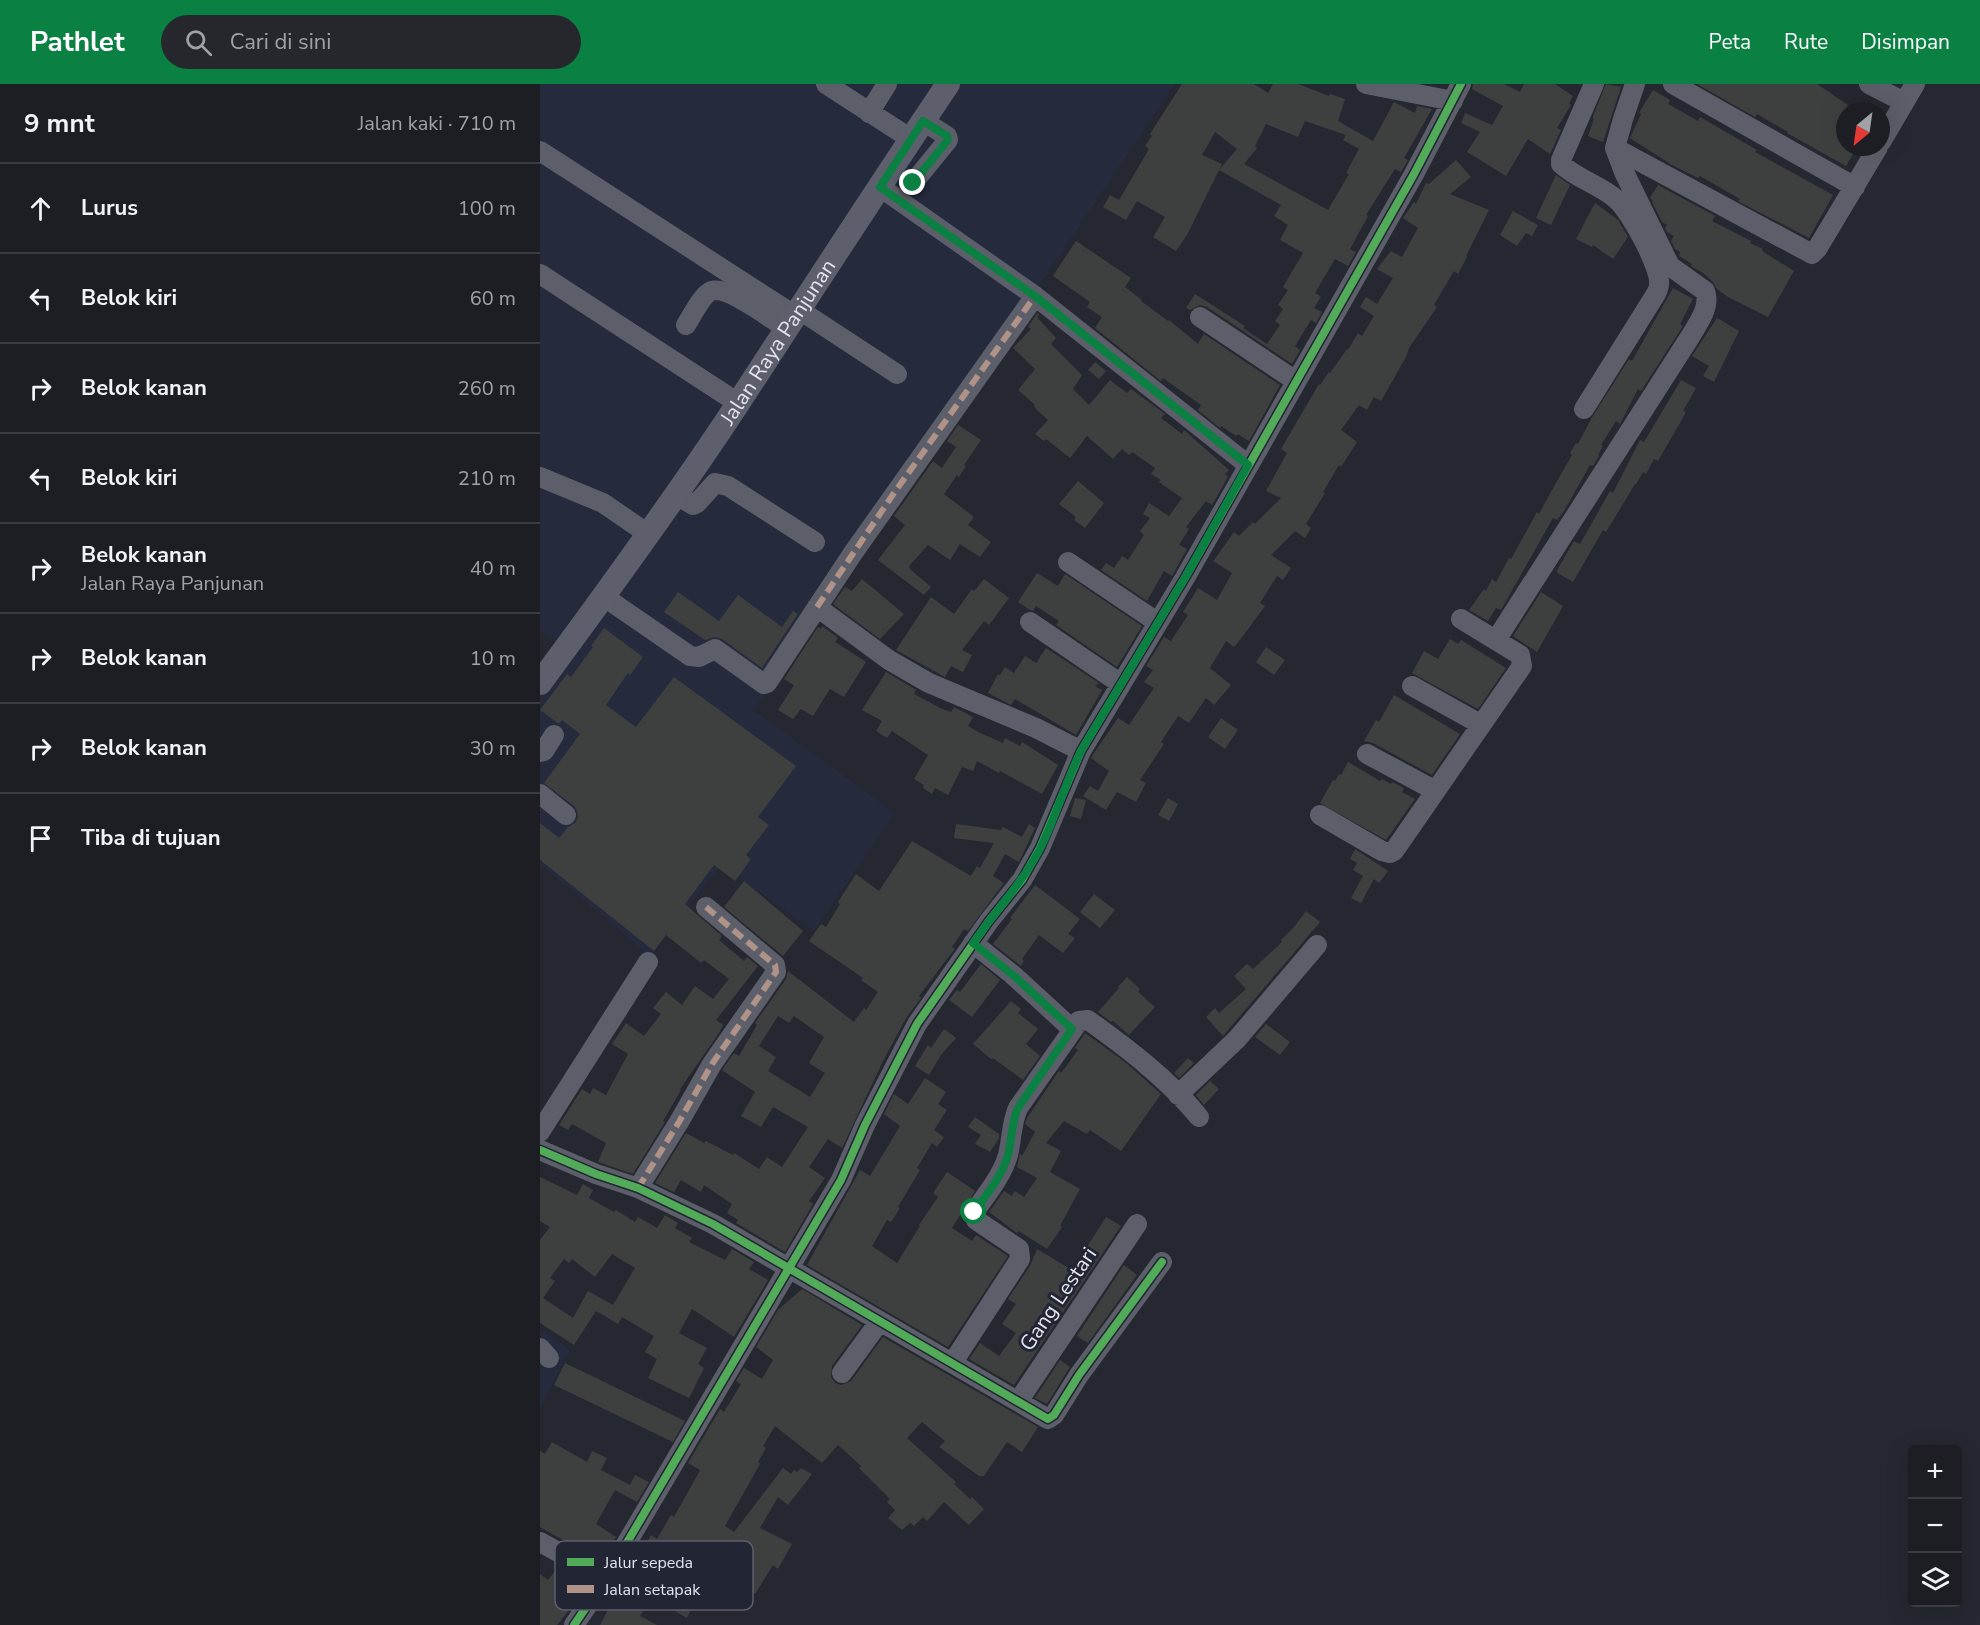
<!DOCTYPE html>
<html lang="id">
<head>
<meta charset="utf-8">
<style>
	body { margin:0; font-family:"Nunito Sans",sans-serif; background:#25272c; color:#f1f3f6 }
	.controls { position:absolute; right:18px; bottom:18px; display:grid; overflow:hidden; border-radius:6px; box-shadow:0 6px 24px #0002 }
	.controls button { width:54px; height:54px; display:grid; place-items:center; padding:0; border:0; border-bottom:2px solid #3a3c41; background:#1c1e24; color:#f1f3f6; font:30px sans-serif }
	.compass { position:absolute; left:1296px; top:18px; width:54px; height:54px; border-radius:50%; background:#1c1e24; box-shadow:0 6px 24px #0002; rotate:209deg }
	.stop { position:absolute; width:18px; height:18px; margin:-14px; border:4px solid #0b8043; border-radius:50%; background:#fff }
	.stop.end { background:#0b8043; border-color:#fff; box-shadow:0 2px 6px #0008 }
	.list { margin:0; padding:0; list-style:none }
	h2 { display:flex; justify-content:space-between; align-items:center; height:78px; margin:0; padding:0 24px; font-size:26px }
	h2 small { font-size:20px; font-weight:400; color:#a0a2a6 }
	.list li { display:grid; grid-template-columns:39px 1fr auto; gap:18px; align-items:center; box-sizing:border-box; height:90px; padding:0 24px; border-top:2px solid #3a3c41 }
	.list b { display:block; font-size:22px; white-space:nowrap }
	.list p { margin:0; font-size:20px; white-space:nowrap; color:#a0a2a6 }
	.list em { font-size:20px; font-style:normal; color:#a0a2a6 }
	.icon { flex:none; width:33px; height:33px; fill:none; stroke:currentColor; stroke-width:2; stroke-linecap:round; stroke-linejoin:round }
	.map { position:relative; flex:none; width:1440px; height:1541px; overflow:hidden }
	header { display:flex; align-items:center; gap:36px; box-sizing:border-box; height:84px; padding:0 30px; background:#0b8043; color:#fff }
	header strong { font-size:28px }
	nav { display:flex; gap:33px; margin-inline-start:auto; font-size:21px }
	.search { width:420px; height:54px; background:#25272c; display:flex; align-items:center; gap:15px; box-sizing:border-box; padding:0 21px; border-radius:33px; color:#a0a2a6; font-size:22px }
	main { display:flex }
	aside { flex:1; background:#1c1e24 }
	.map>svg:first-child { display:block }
</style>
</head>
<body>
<header>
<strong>Pathlet</strong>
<div class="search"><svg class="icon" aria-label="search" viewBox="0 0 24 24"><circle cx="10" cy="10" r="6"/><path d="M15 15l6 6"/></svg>Cari di sini</div>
<nav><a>Peta</a><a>Rute</a><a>Disimpan</a></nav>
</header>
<main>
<aside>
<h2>9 mnt<small>Jalan kaki · 710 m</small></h2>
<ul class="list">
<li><svg class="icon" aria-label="ahead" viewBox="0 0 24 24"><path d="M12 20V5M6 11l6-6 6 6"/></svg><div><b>Lurus</b></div><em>100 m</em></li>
<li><svg class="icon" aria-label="left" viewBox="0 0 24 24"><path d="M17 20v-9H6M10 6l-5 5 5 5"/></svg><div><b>Belok kiri</b></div><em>60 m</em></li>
<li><svg class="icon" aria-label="right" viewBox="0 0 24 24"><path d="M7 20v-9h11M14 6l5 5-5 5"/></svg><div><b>Belok kanan</b></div><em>260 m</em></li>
<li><svg class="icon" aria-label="left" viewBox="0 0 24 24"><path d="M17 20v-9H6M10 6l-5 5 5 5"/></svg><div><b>Belok kiri</b></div><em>210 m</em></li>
<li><svg class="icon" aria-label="right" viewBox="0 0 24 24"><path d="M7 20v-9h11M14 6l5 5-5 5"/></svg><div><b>Belok kanan</b><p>Jalan Raya Panjunan</p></div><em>40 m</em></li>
<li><svg class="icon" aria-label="right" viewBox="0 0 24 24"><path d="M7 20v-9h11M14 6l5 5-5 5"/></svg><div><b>Belok kanan</b></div><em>10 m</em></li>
<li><svg class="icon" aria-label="right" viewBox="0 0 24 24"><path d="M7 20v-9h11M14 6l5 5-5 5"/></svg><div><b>Belok kanan</b></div><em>30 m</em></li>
<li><svg class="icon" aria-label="arrive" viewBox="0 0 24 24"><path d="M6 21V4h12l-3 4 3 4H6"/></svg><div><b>Tiba di tujuan</b></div></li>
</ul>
</aside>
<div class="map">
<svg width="1440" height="1541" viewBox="0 0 1440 1541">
	<rect width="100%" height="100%" fill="#252830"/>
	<!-- built -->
	<path fill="#252a3c" d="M0,0H635L214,626L355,729L274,847L181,781L110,872L0,780V605L27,567L0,547Z
		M0,1244L30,1266L0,1324Z"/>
	<!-- building -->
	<path fill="#3e4040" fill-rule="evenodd" d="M642,0H714L728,9L733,0H758L789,12L790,10L805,15L798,37L833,57L854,18L875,29L877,22L892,25L864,74L868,76L861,88L855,85L826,131L828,132L810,165L816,168L808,182L795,175L775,209L781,213L774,224L782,228L776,239L771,236L755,262L760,266L752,280L667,223L660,221L650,226L646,224L655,210L705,242L703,244L727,260L740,241L735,237L743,225L738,221L748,206L743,203L763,169L740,156L748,141L734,132L741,121L679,86L697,65L675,48L662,71L682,80L647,151L636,167L613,153L625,133L597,117L586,136L563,123L570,111L579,116L609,65L605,62L612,52L610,50ZM765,37L806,51L803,56L819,65L806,89L809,90L788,126L704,80L717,64L715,62L726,40L758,53Z
		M933,0H964L980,8L984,0H1015L1033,12L1029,19L1031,21L1017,44L1021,46L1010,70L988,55L966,92L927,68L940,48L921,39L925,29L952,41L963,22L932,5Z
		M1066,0L1081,3L1063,58L1048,52L1054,35H1053V32Z
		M1157,0H1277L1308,21L1305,26V63H1317L1306,82L1247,49L1248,48L1217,30L1215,33Z
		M1113,6L1130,16L1128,20L1158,37L1160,33L1174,41L1217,66L1215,68L1293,111L1269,154L1198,117L1200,115L1160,92L1158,94L1132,81L1090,54L1101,30L1099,29Z
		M916,76L931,93L910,110L949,126L926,172L927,173L918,190L914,187L894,221L897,223L869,264L866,273L841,317L834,313L827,326L819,321L801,346L817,358L801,383L799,381L783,408L785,409L766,440L771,444L765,454L755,447L731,471L751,484L743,496L737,492L720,519L725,522L700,556L694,563L686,557L670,584L691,601L674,621L666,614L649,639L638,632L621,658L624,660L600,696L606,699L596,718L577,708L566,726L543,712L550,702L558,707L569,687L551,674L552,672L578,634L589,641L614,604L604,598L613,586L606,582L624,553L631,557L648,531L643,528L658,504L677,516L692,489L673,477L682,465L694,448L699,452L713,438L715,440L741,414L726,407L747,369L741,365L779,300L780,301L789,288L790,289L807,265L808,266L818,249L822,252L834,232L820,223L826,213L837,220L853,194L837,185L851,167L862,173L878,144L863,134L874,118L876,120L886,99L889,100Z
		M1016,91L1030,101L1011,141L996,134Z
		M1118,101L1175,132L1172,137L1211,157L1210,159L1223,165L1222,167L1254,187L1228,233L1188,213L1177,205L1173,198L1163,189L1151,182L1152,180L1139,172L1140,168L1135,165L1131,157L1134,152L1127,148L1125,144L1127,141L1122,138L1112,118L1113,117L1110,114Z
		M1055,119L1078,136L1088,153L1073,175L1053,161L1052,163L1036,155Z
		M973,127L998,141L992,152L986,149L977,162L960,151Z
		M536,157L591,194L585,203L602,216L601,217L628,237L629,236L658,260L664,250L740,301L709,357L698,350L696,352L681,342L680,344L658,326L661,321L623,294L621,297L555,244L562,233L547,223L550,218L513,192Z
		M1133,204L1153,215L1140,240L1143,242L1101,307L1098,305L1080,340L1076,337L1061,361L1063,362L1058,371L1059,372L1053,382L1050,381L1024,427L1017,436L1013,434L961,526L956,524L948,537L929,526L944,505L946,507L952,495L956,498L969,474L971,475L997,428L999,430L1012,406L1032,371L1030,369L1036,359L1038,360L1051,335L1089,275L1092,277Z
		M497,229L499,231L497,233L516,254L511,260L542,291L533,305L549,321L570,296L587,309L591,305L625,330L621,334L642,350L644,346L689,386L685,390L688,393L672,421L666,417L646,443L649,445L639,461L647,465L632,492L624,487L607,517L561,486L566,479L574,484L582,472L588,476L604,451L600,447L610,434L603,430L609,419L629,432L642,414L619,398L621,396L611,390L615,384L592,368L589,371L582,365L573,375L547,352L530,374L506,355L504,357L495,350L508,336L494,323L495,321L478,306L495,285L473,264L491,245L488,243Z
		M1177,234L1199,247L1174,298L1163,292L1169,282L1152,272Z
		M555,278L566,287L559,295L548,286Z
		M1141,296L1156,304L1143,327L1146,328L1140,339L1118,377L1114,375L1106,390L1103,388L1096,400H1095L1066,448L1063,446L1033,498L1016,488L1034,457L1040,460L1070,407L1073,409L1100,356L1104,358Z
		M418,341L441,356L424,381L426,382L419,393L417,391L404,410L434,433L428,441L451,458L440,473L420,460L410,476L388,461L369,482L370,485L391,503L384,511L338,476L365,441L354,432L393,377L402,384L416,363L407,357Z
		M538,397L564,419L545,444L534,436L536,433L519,420Z
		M497,489L518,502L525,490L602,542L577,583L516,541L519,537L496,522L493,527L490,526L478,518Z
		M322,495L364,530L340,555L293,520L305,503L312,507Z
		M444,495L469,514L449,541L444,537L422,566L432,571L423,588L411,582L405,593L356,566L391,513L414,530L432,505L434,507Z
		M138,508L179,537L198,511L242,543L253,527L258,530L222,584L182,555L175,553L165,556L124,528Z
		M1001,508L1023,522L997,568L973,552Z
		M282,542L298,554L295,558L326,578L304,613L290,605L273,632L261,625L253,635L238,626L254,601L244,595L278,543L281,545Z
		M64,544L103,573L90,591L88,589L66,621L96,643L134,593L256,682L218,733L229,741L206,771L211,775L195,797L174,781L145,820L182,852L179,856L204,877L207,873L218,882L176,936L183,941L179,949L140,1005L141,1006L123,1037L125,1038L93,1090L58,1078L66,1059L32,1040L28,1046L19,1041L42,1005L50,1010L53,1004L66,1011L88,970L72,960L86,939L104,952L121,930L113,924L126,908L142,921L155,902L173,915L189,895L164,876L161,879L126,851L114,867L0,776V739L19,754L28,743L35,739L38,733L37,727L34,722L4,699L40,650L22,636L19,640L0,626L27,590L31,593L53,563L51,562Z
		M910,555L918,560L921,556L966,584L938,625L872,589L884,567L898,575Z
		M726,563L745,576L734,591L716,578Z
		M506,564L559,599L555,602L562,606L536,651L475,615L471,621L448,609L458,590L460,591L465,583L474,589L485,572L496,579Z
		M346,588L376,606L374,610L402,625L411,628L414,623L433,633L428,642L438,648L463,659L465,654L480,662L482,658L518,681L502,710L460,687L459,689L437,677L433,687L422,683L408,711L395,704L392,710L383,704L384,701L374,695L388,671L352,647L347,654L336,647L342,637L322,626Z
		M854,611L920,650L892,691L833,659L824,657L836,636L839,638Z
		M681,634L698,646L685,665L668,653Z
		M808,678L840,697L842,695L851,700L852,698L864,704L862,708L875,715L846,756L780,719L793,696L795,697L799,690L801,691Z
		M535,714L546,716L541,735L530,732Z
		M628,714L638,720L629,737L618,731Z
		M416,740L461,746L463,743L482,753L489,740L495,744L479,778L465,770L453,792L464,799L428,847L424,845L412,863L415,865L410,871L379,912L381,914L366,934L343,977L302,1064L288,1055L269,1083L285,1094L269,1117L273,1120L245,1168L196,1139L198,1136L187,1129L192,1120L164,1101L161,1108L141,1096L134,1108L115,1099L146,1049L164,1059L166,1057L193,1071L194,1069L219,1085L227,1073L242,1083L268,1043L233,1023L221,1043L201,1032L215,1008L182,986L194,969L199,972L217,941L215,939L246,895L248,887L314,938L324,924L326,926L338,908L321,896L323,894L269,857L281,840L286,843L300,820L298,818L316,790L339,807L372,757L431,792L437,782L440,784L454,759L414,754ZM238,932L249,939L254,932L284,953L269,979L285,989L270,1013L228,987L236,973L219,962Z
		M815,765L848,787L839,799L834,795L821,819L811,814L823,792L813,786L817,779L810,775Z
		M204,797L263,847L243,872L184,823Z
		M495,801L540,835L528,850L535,854L523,869L499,851L482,875L484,877L481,882L453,860L472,835L470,834Z
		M554,810L575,826L560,844L540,828Z
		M766,827L780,838L683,952L666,933L675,924L679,929L706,905L694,892L707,880L713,885L742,858L741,856L754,843Z
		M441,880L460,896L432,933L409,916L417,906L420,908Z
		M587,893L600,905L598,908L615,923L589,951L573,937L571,938L558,928L579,904L578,903Z
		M471,917L481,925L478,929L498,945L486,960L500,972L483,996L453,974L451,975L433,960Z
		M726,940L750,958L740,971L715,953Z
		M404,945L416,954L401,971L389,991L375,982L388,961L391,964Z
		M545,949L585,978L621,1010L581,1067L550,1046L547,1050L524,1037L506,1059L521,1067L510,1088L540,1105L520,1142L522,1143L507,1165L479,1147L477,1149L449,1128L464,1107L472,1112L475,1107L484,1113L497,1094L477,1083L480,1070L482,1072L495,1048L485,1040L487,1034L519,987L521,989L538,966L535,964Z
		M648,974L654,979L639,994L634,989Z
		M385,994L406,1008L398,1020L407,1026L394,1046L404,1053L397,1063L392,1059L377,1084L380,1086L358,1123L360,1124L351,1138L347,1136L332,1162L357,1179L380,1142L379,1141L398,1113L393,1109L407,1088L435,1107L412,1144L432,1157L436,1151L468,1172L408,1263L267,1181L320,1086L330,1092L360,1042L344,1030L354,1010L368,1020Z
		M670,997L679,1005L664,1021L656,1011Z
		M435,1033L459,1050V1054L450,1068L435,1060L441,1051L428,1043Z
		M0,1093L37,1111L43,1100L53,1106L49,1114L74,1128L76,1126L95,1138L98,1133L117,1144L125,1131L138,1139L135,1144L152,1154L149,1158L185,1176L192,1165L214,1178L209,1185L228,1196L194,1253L152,1225L139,1249L167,1264L158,1280L164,1284L149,1314L108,1294L117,1275L105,1268L114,1252L82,1233L78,1240L56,1227L34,1261L0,1239V1156L10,1143L0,1137ZM72,1170L95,1184L73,1221L48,1207L33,1234L3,1214L15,1197L10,1194L24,1175L29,1179L32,1175L55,1193Z
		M566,1133L581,1142L474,1301L429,1275L440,1259L459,1272L476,1249L462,1240L476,1220L468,1215L490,1182L497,1165L532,1186Z
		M584,1181L597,1191L548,1259L537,1252Z
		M262,1205L322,1241L292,1282L291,1293L295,1299L301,1301L311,1297L343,1253L498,1343L482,1368L467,1358L444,1392H439L399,1363L405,1357L382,1338L367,1354L416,1398L414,1400L430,1415L432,1413L444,1425L429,1441L404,1418L387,1437L383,1433L374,1442L370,1439L362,1446L348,1434L355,1426L347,1418L350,1415L319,1384L321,1382L298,1361L282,1379L235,1342L223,1362L226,1364L218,1378L220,1380L185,1442L194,1448L243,1384L251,1390L254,1386L257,1388L261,1384L272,1390L248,1421L238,1413L220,1444L252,1460L238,1485L233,1481L215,1510L193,1498L179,1523L158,1512L147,1534L111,1513L100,1532L117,1541H60L76,1511L73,1509L93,1472L98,1475L111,1451L117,1455L131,1431L134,1433L153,1399L160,1386L148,1379L180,1325L184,1328L201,1300L196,1297L204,1284L222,1295L233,1276L216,1263L238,1226Z
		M520,1276L530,1283L507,1320L495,1314Z
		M25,1279L145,1337L133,1358L14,1301Z
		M12,1358L47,1378L52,1367L67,1374L61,1386L90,1401L95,1391L109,1398L97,1418L75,1406L56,1440L76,1453L62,1478L0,1443V1367L5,1370Z
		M19,1482L49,1498L44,1505L41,1503L26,1522L30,1525L17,1541H0V1490L8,1496Z"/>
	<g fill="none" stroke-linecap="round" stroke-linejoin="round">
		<!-- minor -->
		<path stroke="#5c5f69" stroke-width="20" d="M286,0L371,55
			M826,0L913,17
			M1133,0L1315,103
			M1329,0L1364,18
			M329,29L347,0
			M1341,58L1375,0
			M1075,64L1272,170L1277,165L1338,63
			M0,67L254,231
			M373,99L408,56L407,52L383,37
			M340,103L495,212L708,381
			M0,190L198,319
			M258,225L357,290
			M660,233L756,297
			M146,241C151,233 163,210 171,207C187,201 231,235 246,244
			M1044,325L1114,213C1116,210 1119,205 1119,200C1121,184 1089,125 1076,115C1060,101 1037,95 1021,80V76L1054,0
			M0,393L63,419L108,450
			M135,410L153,421L157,419L175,399L188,402L275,458
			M528,478L617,538
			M63,512L150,572L159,573L175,565L224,600L227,599L313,469L495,212
			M277,523L349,576L389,599L496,644L541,667
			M490,538L581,600
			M956,556L1150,253C1158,239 1171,223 1165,207L1130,182L1084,88L1075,64L1083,35L1095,0
			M872,602L940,640
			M0,668L4,667L14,651
			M827,670L894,706
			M0,710L26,731
			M780,731L842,767L850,769L854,767L982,582L980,571L921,535
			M433,859L473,891L532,945
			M638,1011L697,955L777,861
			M0,1048L108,878
			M0,1066L56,1090L98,1104L173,1140L508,1335L514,1331L539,1291L622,1178
			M98,1104L139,1038L172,980L236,888L235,881L166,823
			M0,1264L9,1274
			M413,1278L480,1175L479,1165L436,1136L434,1128C447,1110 462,1092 468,1071C472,1055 471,1040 478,1024L539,937L548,936C587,964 628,995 659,1033
			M302,1289L340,1237
			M479,1316L597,1140
			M0,1458L66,1494
			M34,1541L66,1494L301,1096L325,1041L377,940L449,837L482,796L500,764L541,667L646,492L874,90L921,0"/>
		<!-- major -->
		<path stroke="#5d606c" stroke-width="24" id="s1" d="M0,599C68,507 136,414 199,318C268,212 337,105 408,0"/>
		<!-- quiet -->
		<path stroke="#af9288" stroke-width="6" stroke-dasharray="12 6" stroke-linecap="butt" d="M277,523L354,409L495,212
			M98,1104L139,1038L172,980L236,888L235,881L166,823"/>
		<!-- cycleway casing -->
		<g stroke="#212534" stroke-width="11">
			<path id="cycleway" d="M0,1066L56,1090L98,1104L173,1140L508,1335L514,1331L539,1291L622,1178
				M34,1541L66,1494L301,1096L325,1041L377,940L449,837L482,796L500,764L541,667L646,492L874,90L921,0"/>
		</g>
		<!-- cycleway -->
		<use href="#cycleway" stroke="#51ab58" stroke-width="8"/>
	</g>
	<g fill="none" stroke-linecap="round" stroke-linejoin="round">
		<!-- route -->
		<path stroke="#0b8043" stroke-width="8" d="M373,99L408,56L407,52L383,37L340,103L495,212L708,381L646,492L541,667C525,699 516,733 500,765C482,799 455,828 433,859L473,891L532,945L478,1024C471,1040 472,1055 468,1071C462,1092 447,1110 434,1128"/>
	</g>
	<g text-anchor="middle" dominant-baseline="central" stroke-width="6" stroke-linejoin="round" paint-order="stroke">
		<!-- street labels -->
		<g font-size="21" fill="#e2e5ef" stroke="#212534">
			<text stroke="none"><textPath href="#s1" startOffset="416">Jalan Raya Panjunan</textPath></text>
			<text transform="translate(518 1215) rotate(-56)">Gang Lestari</text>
		</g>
	</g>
	<!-- legend -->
	<rect x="15" y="1457" width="198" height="69" rx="9" fill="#212534" stroke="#5b5f6c" stroke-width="1.5"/>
	<rect x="27" y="1474" width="27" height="8" fill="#51ab58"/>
	<rect x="27" y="1501" width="27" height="8" fill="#af9288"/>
	<g font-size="16" fill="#e2e5ef">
		<text x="64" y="1484">Jalur sepeda</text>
		<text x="64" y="1511">Jalan setapak</text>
	</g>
</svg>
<div class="controls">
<button>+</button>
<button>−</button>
<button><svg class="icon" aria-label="layers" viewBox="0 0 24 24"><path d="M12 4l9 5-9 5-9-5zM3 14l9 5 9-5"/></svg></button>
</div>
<svg class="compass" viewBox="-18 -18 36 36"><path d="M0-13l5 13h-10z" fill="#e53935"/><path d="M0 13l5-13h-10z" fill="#a0a2a6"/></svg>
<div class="stop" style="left:434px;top:1128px"></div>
<div class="stop end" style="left:373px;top:99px"></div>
</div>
</main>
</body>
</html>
